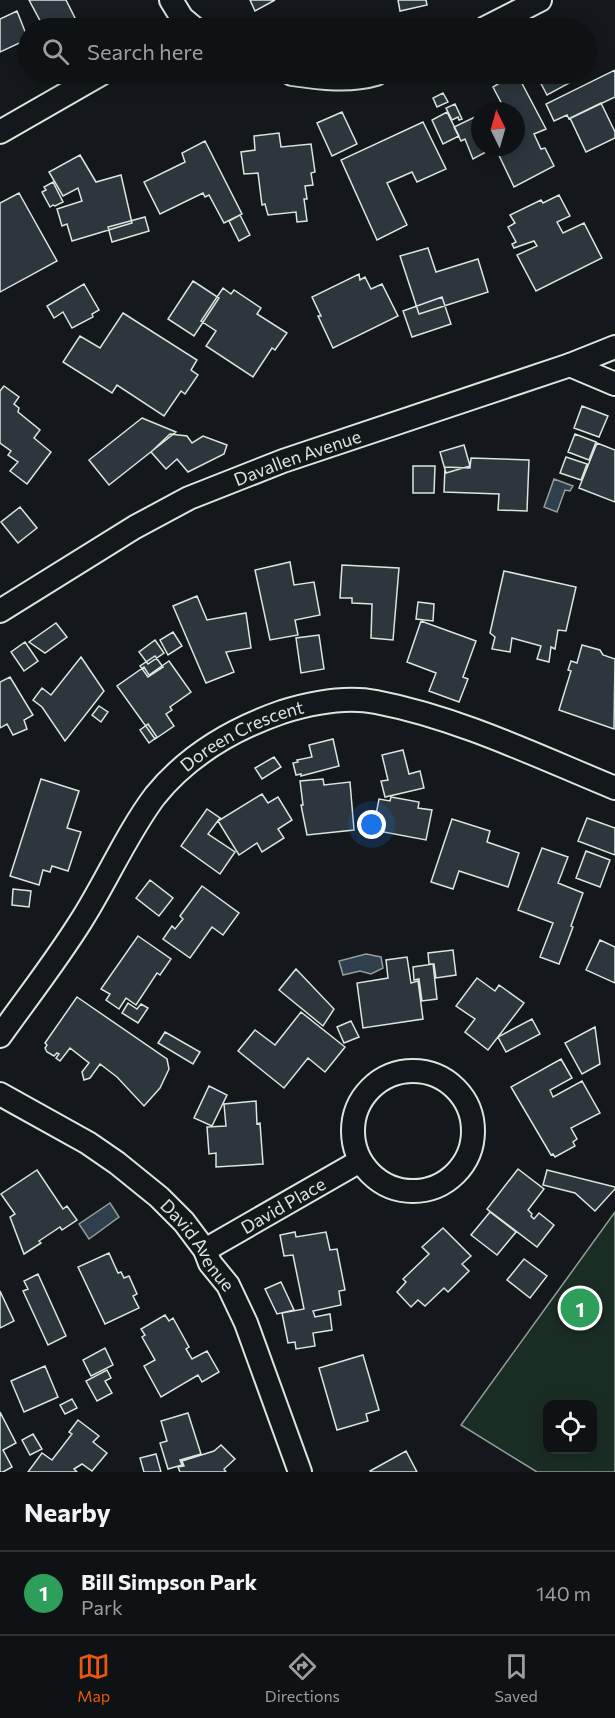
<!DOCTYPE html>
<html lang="en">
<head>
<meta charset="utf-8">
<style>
	body { margin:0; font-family:Commissioner,sans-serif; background:#1d2022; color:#f1f3f6 }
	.controls { position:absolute; right:18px; bottom:18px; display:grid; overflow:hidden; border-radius:12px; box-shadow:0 3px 15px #0003 }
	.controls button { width:54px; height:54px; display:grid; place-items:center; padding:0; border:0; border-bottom:2px solid #2f3234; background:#0f1215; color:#f1f3f6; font:30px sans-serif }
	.compass { position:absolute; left:471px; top:102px; width:54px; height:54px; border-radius:50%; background:#0f1215; box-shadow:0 3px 15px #0003; rotate:355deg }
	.you { position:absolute; left:372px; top:825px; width:21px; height:21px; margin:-15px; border:4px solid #fff; border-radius:50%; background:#1a73e8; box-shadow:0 0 0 9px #1a73e833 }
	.badge { display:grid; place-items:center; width:39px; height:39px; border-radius:50%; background:#ea580c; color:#fff; font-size:20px; font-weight:700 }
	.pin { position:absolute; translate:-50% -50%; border:3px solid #fff; box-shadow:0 2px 6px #0006 }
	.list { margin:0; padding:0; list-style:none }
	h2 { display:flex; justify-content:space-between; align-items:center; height:78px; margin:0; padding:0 24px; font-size:26px }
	h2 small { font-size:20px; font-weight:400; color:#9b9ea0 }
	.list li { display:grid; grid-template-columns:39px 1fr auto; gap:18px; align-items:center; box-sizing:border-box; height:84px; padding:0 24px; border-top:2px solid #2f3234 }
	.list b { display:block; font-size:22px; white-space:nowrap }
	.list p { margin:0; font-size:20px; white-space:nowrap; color:#9b9ea0 }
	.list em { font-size:20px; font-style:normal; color:#9b9ea0 }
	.icon { flex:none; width:33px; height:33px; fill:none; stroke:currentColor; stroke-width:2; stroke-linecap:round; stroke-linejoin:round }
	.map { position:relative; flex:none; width:615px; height:1472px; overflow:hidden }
	.search { position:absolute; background:#0f1215; box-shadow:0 3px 15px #0003; left:18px; right:18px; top:18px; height:66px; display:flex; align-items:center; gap:15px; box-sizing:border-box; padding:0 21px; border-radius:33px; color:#9b9ea0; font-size:22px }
	.sheet { height:162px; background:#0f1215 }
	nav { display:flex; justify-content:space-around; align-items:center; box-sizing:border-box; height:84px; border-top:2px solid #2f3234; background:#0f1215; font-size:16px; color:#9b9ea0 }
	nav a { display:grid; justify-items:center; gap:3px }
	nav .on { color:#ea580c }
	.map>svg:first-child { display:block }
</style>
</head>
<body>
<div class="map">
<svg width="615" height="1472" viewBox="0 0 615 1472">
	<rect width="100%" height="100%" fill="#14181c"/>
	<!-- green -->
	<path fill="#1a2d24" stroke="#939e99" stroke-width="1.5" fill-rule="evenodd" d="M615,1212V1472H537L461,1425ZM548,1404H592V1450H548Z"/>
	<!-- water -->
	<path fill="#2f3f4d" stroke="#939e99" stroke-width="1.5" d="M554,479L573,486L570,491L565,490L557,512L544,507Z
		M366,954L381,957L383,968L371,974L360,971L343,975L339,961Z
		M110,1203L119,1217L89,1239L79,1224Z"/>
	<!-- building -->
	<path fill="#2c363c" stroke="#d8e6dc" stroke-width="1.5" d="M29,0H66L75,18L56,28H44Z
		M250,0H275L255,11Z
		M398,0H426L427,5L400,11Z
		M17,11L28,39L0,52V19Z
		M615,70V97L569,119L567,115L554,121L546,104Z
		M514,74H517L546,129L534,134L541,149L545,148L554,166L514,187L495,147H516V111H502L505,110L493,87L498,84L495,82Z
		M536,74H566L571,82L547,95Z
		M443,93L448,102L437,107L433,98Z
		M601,103L615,132V138L586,152L570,118Z
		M455,104L462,119L459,120L458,117L452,120L446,108Z
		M342,112L357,144L332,156L317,123Z
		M447,112L459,136L443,144L432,120Z
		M477,116L480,121V147H495L473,159L465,139L461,141L454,127Z
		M423,122L446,169L417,182L412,172L387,183L407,225L377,240L341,160Z
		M279,133L281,147L311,144L315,172L311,173L313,185L305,186L307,199H304L307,221L297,222L296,212L268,215L265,204L262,205L258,173L244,174L241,152L255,150L254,136Z
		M205,141L242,214L224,223L209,195L205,197L203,193L160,214L144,182L185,162L182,153Z
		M80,155L96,182L121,175L132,223L72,241L67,224L62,226L57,209L82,201L78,188L63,196L49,172Z
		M53,182L63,202L55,206L53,205L50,207L42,192L46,190L44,187Z
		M19,193L57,261L0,292V203Z
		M559,195L570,216L557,222L563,233L584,223L602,258L536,291L517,255L537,246L534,241L514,248L512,244L516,242L508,227L515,223L510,215L541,200L543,203Z
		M240,215L250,235L239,241L229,221Z
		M145,217L149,231L112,242L108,227Z
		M428,248L436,272L478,259L488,292L419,314L400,256Z
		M359,274L360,280L365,277L371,289L382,284L398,316L333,348L318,316H321L312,297Z
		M193,281L219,298L194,336L168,319Z
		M84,284L99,310L92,314L93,317L72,328L63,312L54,318L47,306Z
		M223,288L231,294L234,290L261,308L257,314L287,333L275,350L272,348L253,377L206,346L216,331L201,321Z
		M442,297L451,324L412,337L403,311Z
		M123,313L197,360L191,370L198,375L185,394L181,391L164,416L117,385L112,393L63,362L80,336L100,348Z
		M4,386L19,397L14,404L19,408L18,412L40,430L34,438L51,452L27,484L10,471L18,462L8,455L11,451L0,443V391Z
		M582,406L608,416L599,437L574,428Z
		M142,418L176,432L109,485L89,460Z
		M170,434L187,436L192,443L203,436L227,445L224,454L188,472L177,459L166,469L151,452Z
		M575,434L596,442L589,460L568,452Z
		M597,443L615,450V502L579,488Z
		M464,445L470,466L446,473L440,452Z
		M566,457L587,464L581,480L560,473Z
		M471,458L529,460L527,511L498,510L499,494L444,492L445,467L470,468Z
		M413,466H435L434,493H413Z
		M20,507L37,528L18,543L1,522Z
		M290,562L294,585L314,582L320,615L295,620L298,635L270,640L255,570Z
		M342,565L399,568L393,640L371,638L372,604L352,603V598H340Z
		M504,571L576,587L566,631L558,630L555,649L551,647L549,662L537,659L541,646L512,638L510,652L492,649L495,637L490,633Z
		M197,596L207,620L246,613L251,648L226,652L234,672L206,683L173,606Z
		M418,602L434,604L433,621L416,619Z
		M421,621L476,641L463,677L468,679L459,702L429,691L436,673L407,662Z
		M56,623L67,637L45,653L29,642Z
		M173,632L182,646L168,655L160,640Z
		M319,635L324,669L301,673L296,638Z
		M155,640L164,653L148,664L139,652Z
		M25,642L38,661L24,671L11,652Z
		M582,645L600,650L603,655L615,659L614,729L559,710L571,671L568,670L571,661L577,663Z
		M155,656L163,667L148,677L140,666Z
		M81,657L104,691L65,741L42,707L33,700L42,688L51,695Z
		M169,661L191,692L170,707L172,710L166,714L174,726L155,739L117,686L144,667L149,675Z
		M10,677L33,715L24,720L27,729L13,735L7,724L0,728V682Z
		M99,706L108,712L101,722L92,715Z
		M148,724L157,737L149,743L140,730Z
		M333,739L339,766L301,776V774L296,775L293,763L298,762L297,760L312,757L309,745Z
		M403,750L409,774L420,771L424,788L385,797L381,781L388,780L382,755Z
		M274,757L281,767L262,779L255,768Z
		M41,779L79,791L67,828L81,832L68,871L52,866L50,872L43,870L39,885L10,876Z
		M323,779L324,785L350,782L354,830L307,835L301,805H303L300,781Z
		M262,794L268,803L278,797L292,820L278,829L284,838L262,852L257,843L239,855L218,821Z
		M391,797L419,802L418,808L432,810L426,840L373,830L379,799L390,801Z
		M207,809L220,818L208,834L235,852L220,874L181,846Z
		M587,818L615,828V855L578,841Z
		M452,819L490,831L487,842L519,853L508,887L459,871L453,889L431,882Z
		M542,848L568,857L558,883L583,893L571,926L573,927L559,964L540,957L553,923L518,910Z
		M586,851L610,860L600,887L576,878Z
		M150,880L173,898L159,916L136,898Z
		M202,886L239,913L223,935L212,927L190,958L163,939L172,926L175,929L183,919L180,916Z
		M13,889L31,891L29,907L12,905Z
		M138,936L171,959L160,975L157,973L136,1005L126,998L119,1009L106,1000L110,994L101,989Z
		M600,940L615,947V983L586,970Z
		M453,950L456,975L436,978L434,964H429L428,953Z
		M407,957L411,983L418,981L423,1019L363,1028L357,983L388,978L386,960Z
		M433,964L437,999L422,1001L419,979L414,980L413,967Z
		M296,969L334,1009L323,1026L279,990Z
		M477,978L495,991L499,985L524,1003L488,1050L465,1032L475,1019L456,1006Z
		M77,997L167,1059L169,1069L160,1088L144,1106L117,1077L100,1064L90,1078L84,1080L82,1072L89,1063L70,1048L60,1061L56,1058L59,1054L57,1053L54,1056L47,1052L45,1048L47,1045L45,1043Z
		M128,1003L137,1009L141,1004L148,1008L138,1023L122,1013Z
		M301,1012L345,1047L325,1072L308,1058L284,1088L238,1051L255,1030L275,1045Z
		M532,1019L540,1034L506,1052L498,1037Z
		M351,1021L359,1037L344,1043L337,1027Z
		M595,1027L600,1064L582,1074L565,1043Z
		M165,1032L200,1052L193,1064L158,1043Z
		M561,1059L572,1078L550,1090L553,1097L582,1081L600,1113L571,1128L577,1139L573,1142L575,1146L555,1157L553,1154L551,1155L511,1087Z
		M209,1086L227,1095L212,1126L194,1118Z
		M256,1101L257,1124L260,1123L263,1164L216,1167V1153L209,1154L207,1127L226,1126L224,1104Z
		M518,1169L544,1189L528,1210L532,1214L531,1216L534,1219L539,1213L554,1225L537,1247L487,1209Z
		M37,1170L63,1209L67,1206L77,1220L62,1230L60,1227L39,1241L41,1243L24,1254L10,1217L15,1214L1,1194Z
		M547,1170L615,1187V1189L595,1211L575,1193L543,1185Z
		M490,1212L516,1232L497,1255L471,1235Z
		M443,1228L471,1256L462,1264L469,1271L448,1292L444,1288L425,1306L418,1300L411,1307L397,1292L406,1282L403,1279L429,1254L422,1247Z
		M295,1232L296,1237L326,1232L330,1250L337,1249L345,1290L339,1291L341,1305L313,1311L315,1317L330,1314L332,1330L313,1333L315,1346L296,1349L295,1342L288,1343L282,1313L304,1309L293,1255L284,1256L280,1235Z
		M109,1253L118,1273L121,1272L124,1278L129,1276L137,1294L133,1296L139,1308L105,1324L78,1267Z
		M524,1259L547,1276L530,1298L507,1280Z
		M38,1274L66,1336L48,1345L23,1291L28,1289L24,1281Z
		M281,1282L294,1310L277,1314L265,1289Z
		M0,1291L14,1321L0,1328Z
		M165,1315L169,1321L173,1318L189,1347L186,1349L192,1359L207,1351L219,1372L202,1382L198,1375L161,1397L144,1366L155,1360L142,1337L145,1335L141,1329Z
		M105,1348L113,1365L91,1376L83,1360Z
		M363,1355L379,1410L366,1414L368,1421L337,1430L319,1368Z
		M45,1366L58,1397L24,1412L11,1381Z
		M107,1370L111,1378L105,1381L112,1393L97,1401L86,1381Z
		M72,1399L77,1408L65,1414L60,1405Z
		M0,1412L16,1443L3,1450L12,1467L3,1472H0Z
		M188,1413L201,1454L180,1460L182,1465L168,1469L160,1443L167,1441L161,1421Z
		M78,1420L99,1436L93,1442L107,1453L92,1471L82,1464L74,1469L77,1472H28L42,1453L52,1460L72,1434L69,1432Z
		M33,1434L42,1449L30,1455L22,1440Z
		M221,1445L235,1459L224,1469L226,1472H180L178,1467L184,1466L182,1461L214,1451Z
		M406,1451L417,1472H371L370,1471Z
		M156,1454L161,1472H144L140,1458Z"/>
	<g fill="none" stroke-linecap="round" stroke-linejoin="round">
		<!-- street casing -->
		<g stroke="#d8e6dc" stroke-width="26">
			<g id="street">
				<path d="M171,0L182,18L194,28"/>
				<path d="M485,28L540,0"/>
				<path d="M292,74C320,78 349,82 376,74"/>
				<path d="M0,132L101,74"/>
				<path d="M570,365L615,384"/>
				<path id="s1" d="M0,611L135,527L189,498L283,461L570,365L615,347"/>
				<path id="s2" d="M0,1036C27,998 56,961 81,921C106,882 127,833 155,796C188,755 233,729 282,712C311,703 345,696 376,702C459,718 537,756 615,788"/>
				<circle cx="413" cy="1131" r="60"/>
				<path id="s3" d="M0,1094L88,1143L117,1163L159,1197L184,1222L205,1250L210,1263L228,1285L246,1323L300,1472"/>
				<path id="s4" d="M205,1250L360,1161"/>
			</g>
		</g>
		<!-- street -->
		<use href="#street" stroke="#14181c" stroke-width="22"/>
	</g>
	<g text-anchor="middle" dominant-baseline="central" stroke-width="4.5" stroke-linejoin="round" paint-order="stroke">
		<!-- street labels -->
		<g font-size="18" fill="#d8e6dc" stroke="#14181c">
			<text stroke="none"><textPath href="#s1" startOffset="336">Davallen Avenue</textPath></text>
			<text stroke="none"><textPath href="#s2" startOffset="394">Doreen Crescent</textPath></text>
			<text stroke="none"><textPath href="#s4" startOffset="90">David Place</textPath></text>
			<text stroke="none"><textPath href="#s3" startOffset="252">David Avenue</textPath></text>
		</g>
	</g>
</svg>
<div class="controls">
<button><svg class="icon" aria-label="locate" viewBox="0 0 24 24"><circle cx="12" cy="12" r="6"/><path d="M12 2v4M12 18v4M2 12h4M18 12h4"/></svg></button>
</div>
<svg class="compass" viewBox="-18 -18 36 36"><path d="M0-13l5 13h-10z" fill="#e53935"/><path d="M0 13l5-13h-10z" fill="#9b9ea0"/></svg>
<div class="you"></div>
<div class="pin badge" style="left:580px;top:1308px;background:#2e9e5b">1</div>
<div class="search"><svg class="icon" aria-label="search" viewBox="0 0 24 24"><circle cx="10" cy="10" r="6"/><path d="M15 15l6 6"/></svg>Search here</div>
</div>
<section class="sheet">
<h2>Nearby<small></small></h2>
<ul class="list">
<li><span class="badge" style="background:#2e9e5b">1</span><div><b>Bill Simpson Park</b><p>Park</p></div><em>140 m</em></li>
</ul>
</section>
<nav>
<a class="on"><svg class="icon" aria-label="map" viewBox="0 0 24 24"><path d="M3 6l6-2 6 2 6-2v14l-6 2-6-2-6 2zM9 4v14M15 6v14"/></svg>Map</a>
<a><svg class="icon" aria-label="directions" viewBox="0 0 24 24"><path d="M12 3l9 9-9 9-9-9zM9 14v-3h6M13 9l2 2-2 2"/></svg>Directions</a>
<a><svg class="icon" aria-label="saved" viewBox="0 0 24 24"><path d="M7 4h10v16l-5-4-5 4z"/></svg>Saved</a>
</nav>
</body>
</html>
